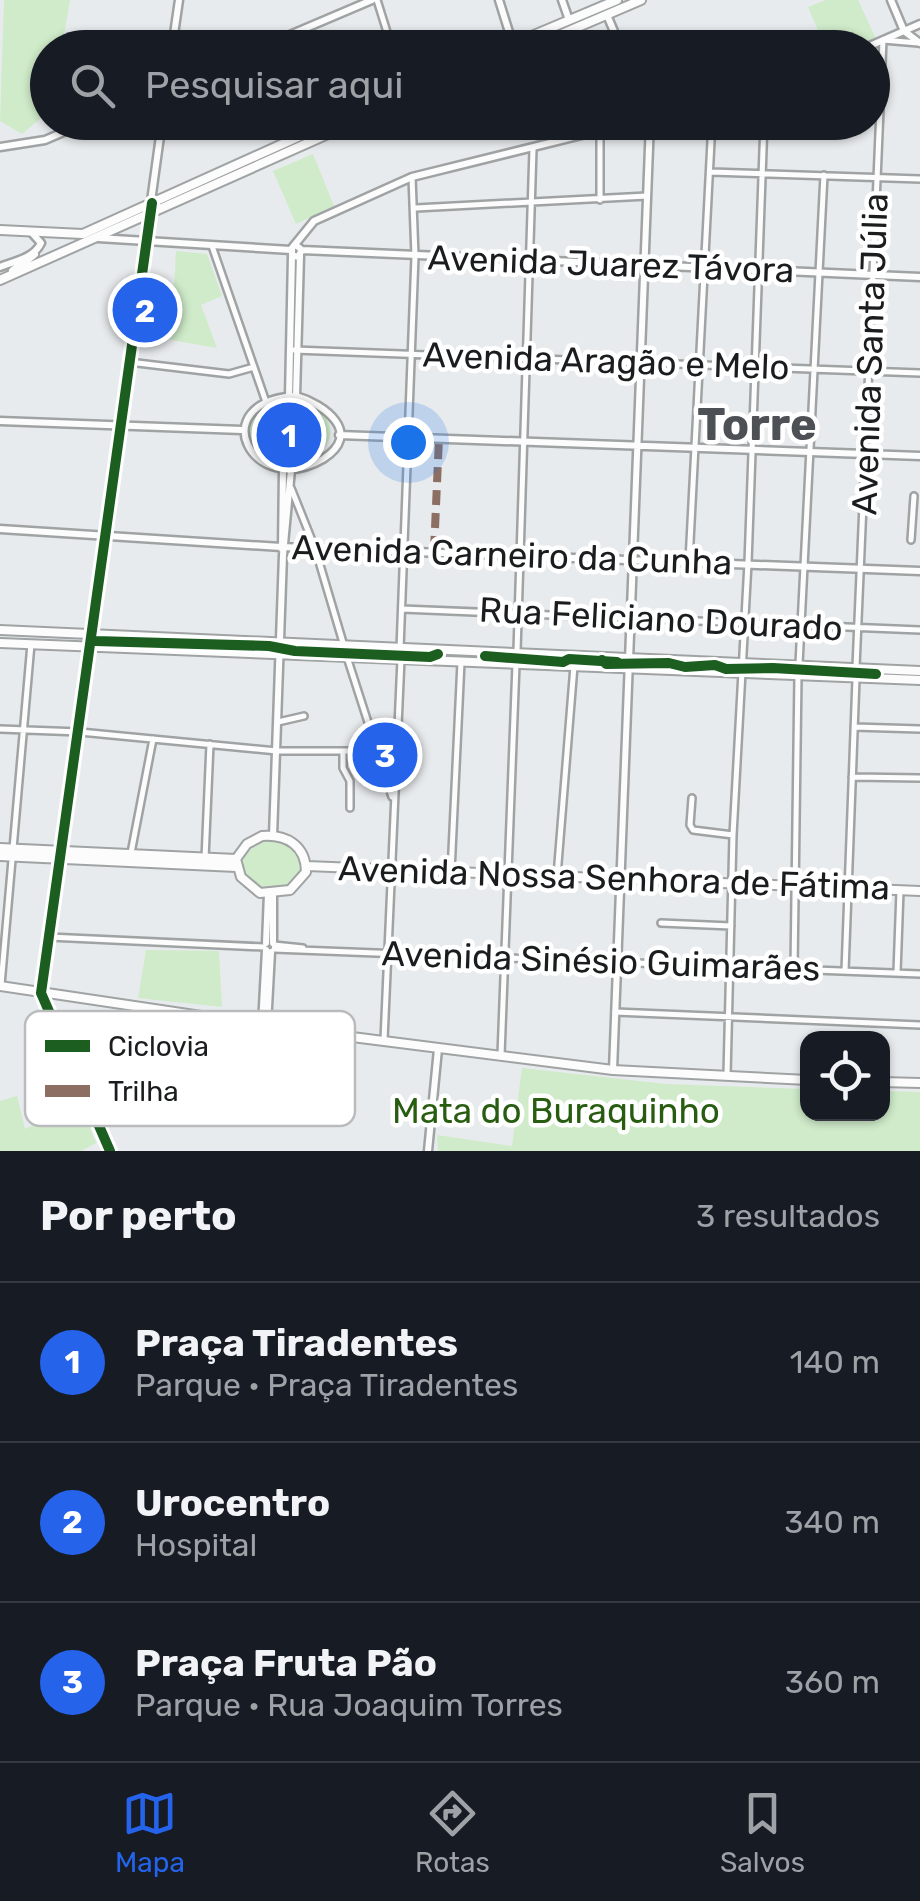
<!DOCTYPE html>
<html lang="pt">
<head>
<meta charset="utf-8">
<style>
	body { margin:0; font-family:Rubik,sans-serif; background:#242831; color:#f1f3f6 }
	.controls { position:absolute; right:30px; bottom:30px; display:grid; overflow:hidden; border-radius:20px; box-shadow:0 2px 8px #0004 }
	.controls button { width:90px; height:90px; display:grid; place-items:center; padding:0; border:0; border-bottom:2px solid #363941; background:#171b24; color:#f1f3f6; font:50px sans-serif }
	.you { position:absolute; left:408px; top:442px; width:35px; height:35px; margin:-25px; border:8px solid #fff; border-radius:50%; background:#1a73e8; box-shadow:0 0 0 15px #1a73e833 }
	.badge { display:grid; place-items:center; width:65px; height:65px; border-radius:50%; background:#2563eb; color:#fff; font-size:32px; font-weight:700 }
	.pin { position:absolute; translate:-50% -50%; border:5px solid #fff; box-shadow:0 2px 10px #0006 }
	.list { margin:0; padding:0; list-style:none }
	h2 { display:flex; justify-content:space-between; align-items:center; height:130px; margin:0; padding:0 40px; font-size:42px }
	h2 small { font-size:32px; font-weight:400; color:#9ea1a6 }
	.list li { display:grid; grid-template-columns:65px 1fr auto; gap:30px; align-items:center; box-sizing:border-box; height:160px; padding:0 40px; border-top:2px solid #363941 }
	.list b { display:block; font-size:38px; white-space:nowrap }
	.list p { margin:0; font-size:32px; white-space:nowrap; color:#9ea1a6 }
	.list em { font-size:32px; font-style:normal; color:#9ea1a6 }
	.icon { flex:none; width:55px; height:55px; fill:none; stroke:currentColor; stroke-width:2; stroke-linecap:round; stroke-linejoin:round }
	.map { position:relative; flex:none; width:920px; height:1151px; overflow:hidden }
	.search { position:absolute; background:#171b24; box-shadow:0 2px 8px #0004; left:30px; right:30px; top:30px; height:110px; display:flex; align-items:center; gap:25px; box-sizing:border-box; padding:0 35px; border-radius:55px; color:#9ea1a6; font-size:38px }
	.sheet { height:610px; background:#171b24 }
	nav { display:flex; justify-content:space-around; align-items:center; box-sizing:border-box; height:140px; border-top:2px solid #363941; background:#171b24; font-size:28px; color:#9ea1a6 }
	nav a { display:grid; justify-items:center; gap:5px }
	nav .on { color:#2563eb }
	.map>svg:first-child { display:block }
</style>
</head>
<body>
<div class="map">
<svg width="920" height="1151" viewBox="0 0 920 1151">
	<rect width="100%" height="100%" fill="#e8ebed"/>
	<!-- green -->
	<path fill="#cfebc9" d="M4,0H70L62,47L48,48L47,113L22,134L0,121Z
		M826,0H858L876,39L848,47H825L808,7Z
		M313,154L334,206L296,224L273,171Z
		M176,251L207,254L222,296L201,305L217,348L171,340Z
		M298,400C372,425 302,490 259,455C240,441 245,415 267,406C276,403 288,402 298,400Z
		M268,839C288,841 300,847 303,868L288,886C243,900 220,860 268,839Z
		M146,950L219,951L222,1007L138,998Z
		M522,1068L666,1084L807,1089L808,1114H882L883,1091L920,1092V1151H438L437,1135L512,1146Z
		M17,1096L25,1129L80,1103L96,1143L81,1151H0V1101Z"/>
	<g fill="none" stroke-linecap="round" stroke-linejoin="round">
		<!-- street casing -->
		<g stroke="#a0a3a4" stroke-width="10">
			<path id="street" d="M377,0L392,48
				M600,133V200
				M711,172L920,179
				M416,208L647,196
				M212,246L266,402
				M294,350L920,373
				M129,362L229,374L254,367
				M291,488L315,548L344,646
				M911,540L914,496
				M689,561L712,122
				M402,609L920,630
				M400,649L415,256L412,177
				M517,651L533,149
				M347,657L392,797
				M799,664L824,175
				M856,667L883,40L918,43
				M278,722L304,716
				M854,727L920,729
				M0,729L80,732L277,751H375
				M343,751V768L350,781V808
				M852,777L920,778
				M692,798L690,825L693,830L733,835
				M131,853L153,739
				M205,859L210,744
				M451,872L461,662
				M557,876L574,666
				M661,923L731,926
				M49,937L264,947
				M274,945L303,948
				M274,949L920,974
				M794,969L798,675
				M845,971L856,679
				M897,972L900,891
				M1,985L31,644
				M615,1012L920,1025
				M384,1040L401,659
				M501,1055L516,664
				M727,1075L733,835L748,563L764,122"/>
		</g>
		<!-- secondary casing -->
		<g stroke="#a0a3a4" stroke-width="11">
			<path id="secondary" d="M499,0L514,48
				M562,0L569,20
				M891,0L904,31L920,43
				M607,15L621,48
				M172,48L179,0
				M259,48L372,0
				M865,48L920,24
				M0,147L45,140L87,122
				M98,238L291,250
				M297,246L302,250L298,257L292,255V248L314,221L412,177L634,122
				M302,250L920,277
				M0,267C15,261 34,258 41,243L32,233
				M289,396L292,256
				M296,396C324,404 364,433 323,459C253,500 202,402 296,396Z
				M296,396L300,256
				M0,421L242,430
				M339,435L920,456
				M0,529L281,547L920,571
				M282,549L283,469
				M273,836L283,555L291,470
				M266,943L268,894
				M273,943V894
				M262,1025L266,950
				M267,1026L271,952
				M613,1070L650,122
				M110,1151L41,993L162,122
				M428,1151L438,1049"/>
		</g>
		<!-- primary casing -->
		<g stroke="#a0a3a4" stroke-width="12">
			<path id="primary" d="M503,48L617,0
				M529,48L641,0
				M0,230L83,234L331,122
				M13,271L34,254
				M0,280L355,122
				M0,630L920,671
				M0,643L920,680
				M262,836C287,834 306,846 306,872L290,890L260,893L241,877L236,859L247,844Z
				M0,848L236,859
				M0,856L236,867
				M307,866L920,891
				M0,986L289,1029L613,1070L808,1080
				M882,1082L920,1083"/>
		</g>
		<!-- street -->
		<use href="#street" stroke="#fcfcfc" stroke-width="5"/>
		<!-- secondary -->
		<use href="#secondary" stroke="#fcfcfc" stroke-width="6"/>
		<!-- primary -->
		<use href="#primary" stroke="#fcfcfc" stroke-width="8"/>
		<!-- quiet -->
		<path stroke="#8d6e63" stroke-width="8" stroke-dasharray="15 8" stroke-linecap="butt" d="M434,551L439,438"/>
		<!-- cycleway casing -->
		<g stroke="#fff" stroke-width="16">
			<path id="cycleway" d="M95,641L269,646L295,651L430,657L438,654
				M485,656L563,662L569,659L617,662
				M602,660L606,664L669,663L685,667L715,665L726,669L773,668L876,674
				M110,1151L41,993L152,203"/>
		</g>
		<!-- cycleway -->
		<use href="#cycleway" stroke="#1b5e20" stroke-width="10"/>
	</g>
	<g text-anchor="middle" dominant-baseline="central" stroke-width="9" stroke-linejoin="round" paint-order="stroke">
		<!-- street labels -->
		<g font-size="35" fill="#1a1c1e" stroke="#fff">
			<text transform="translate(611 264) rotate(2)">Avenida Juarez Távora</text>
			<text transform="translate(870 354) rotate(-88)">Avenida Santa Júlia</text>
			<text transform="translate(606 361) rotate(2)">Avenida Aragão e Melo</text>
			<text transform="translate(512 555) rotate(2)">Avenida Carneiro da Cunha</text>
			<text transform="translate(661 619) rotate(3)">Rua Feliciano Dourado</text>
			<text transform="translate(614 878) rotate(2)">Avenida Nossa Senhora de Fátima</text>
			<text transform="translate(601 961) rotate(2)">Avenida Sinésio Guimarães</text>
		</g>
		<!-- park labels -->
		<g font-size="35" fill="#285d11" stroke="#fff">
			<text x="556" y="1111">Mata do Buraquinho</text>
		</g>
		<!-- district labels -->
		<g font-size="45" font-weight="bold" fill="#4d5155" stroke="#fff">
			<text x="757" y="424">Torre</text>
		</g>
	</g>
	<!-- legend -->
	<rect x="25" y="1011" width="330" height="115" rx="15" fill="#fff" stroke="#babbbc" stroke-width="2.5"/>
	<rect x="45" y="1040" width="45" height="12" fill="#1b5e20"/>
	<rect x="45" y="1085" width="45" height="12" fill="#8d6e63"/>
	<g font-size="28" fill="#1a1c1e">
		<text x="108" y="1056">Ciclovia</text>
		<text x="108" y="1101">Trilha</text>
	</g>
</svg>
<div class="controls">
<button><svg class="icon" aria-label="locate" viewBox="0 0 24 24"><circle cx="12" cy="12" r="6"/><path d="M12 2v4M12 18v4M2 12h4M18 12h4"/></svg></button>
</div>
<div class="you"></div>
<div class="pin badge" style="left:289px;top:435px">1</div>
<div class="pin badge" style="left:145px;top:310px">2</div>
<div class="pin badge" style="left:385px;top:755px">3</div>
<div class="search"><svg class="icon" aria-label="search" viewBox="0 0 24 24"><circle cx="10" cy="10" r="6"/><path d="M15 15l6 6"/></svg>Pesquisar aqui</div>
</div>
<section class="sheet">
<h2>Por perto<small>3 resultados</small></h2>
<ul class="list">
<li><span class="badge">1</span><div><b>Praça Tiradentes</b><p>Parque · Praça Tiradentes</p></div><em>140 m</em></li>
<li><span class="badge">2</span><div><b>Urocentro</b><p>Hospital</p></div><em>340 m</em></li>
<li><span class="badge">3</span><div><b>Praça Fruta Pão</b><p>Parque · Rua Joaquim Torres</p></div><em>360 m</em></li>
</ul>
</section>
<nav>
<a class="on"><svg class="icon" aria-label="map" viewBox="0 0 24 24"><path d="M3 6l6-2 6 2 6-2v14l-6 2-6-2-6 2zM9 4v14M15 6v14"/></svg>Mapa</a>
<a><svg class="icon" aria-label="directions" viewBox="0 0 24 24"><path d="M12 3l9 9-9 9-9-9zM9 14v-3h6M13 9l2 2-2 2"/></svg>Rotas</a>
<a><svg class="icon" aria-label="saved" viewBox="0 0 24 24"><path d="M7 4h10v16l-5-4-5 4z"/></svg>Salvos</a>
</nav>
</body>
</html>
